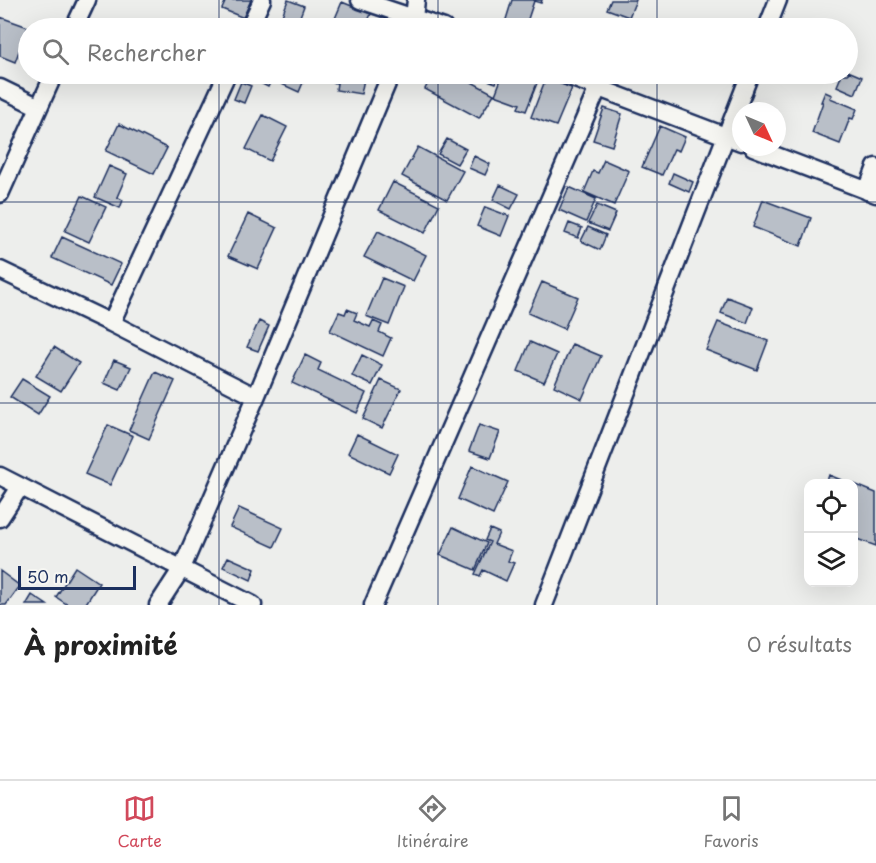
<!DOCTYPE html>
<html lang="fr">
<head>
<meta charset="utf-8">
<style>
	body { margin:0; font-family:"Playpen Sans",sans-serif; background:#f6f6f6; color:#222 }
	.controls { position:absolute; right:18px; bottom:18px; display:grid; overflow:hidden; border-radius:12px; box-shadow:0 6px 24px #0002 }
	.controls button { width:54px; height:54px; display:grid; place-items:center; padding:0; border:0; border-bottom:2px solid #e0e0e0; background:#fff; color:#222; font:30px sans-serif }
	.compass { position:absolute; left:732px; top:102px; width:54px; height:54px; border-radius:50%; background:#fff; box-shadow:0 6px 24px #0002; rotate:134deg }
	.scale { position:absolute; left:18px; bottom:15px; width:118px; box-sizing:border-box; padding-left:6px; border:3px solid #1b2f5e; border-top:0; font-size:16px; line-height:21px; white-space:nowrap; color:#1b2f5e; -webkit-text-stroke:4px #f6f6f2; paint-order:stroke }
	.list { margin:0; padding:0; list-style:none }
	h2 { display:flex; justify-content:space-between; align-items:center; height:78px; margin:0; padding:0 24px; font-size:26px }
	h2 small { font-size:20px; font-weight:400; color:#767676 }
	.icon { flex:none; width:33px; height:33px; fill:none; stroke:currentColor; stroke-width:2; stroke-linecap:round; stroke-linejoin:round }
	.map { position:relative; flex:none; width:876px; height:605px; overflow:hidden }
	.search { position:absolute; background:#fff; box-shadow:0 6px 24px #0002; left:18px; right:18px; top:18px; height:66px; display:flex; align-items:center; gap:15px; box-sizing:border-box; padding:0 21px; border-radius:33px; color:#767676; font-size:22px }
	.sheet { height:174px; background:#fff }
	nav { display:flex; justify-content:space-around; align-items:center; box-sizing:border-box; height:84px; border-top:2px solid #e0e0e0; background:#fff; font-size:16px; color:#767676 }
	nav a { display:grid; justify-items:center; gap:3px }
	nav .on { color:#d1495b }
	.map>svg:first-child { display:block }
</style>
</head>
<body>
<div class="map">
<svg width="876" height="605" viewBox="0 0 876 605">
	<rect width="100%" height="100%" fill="#edeeec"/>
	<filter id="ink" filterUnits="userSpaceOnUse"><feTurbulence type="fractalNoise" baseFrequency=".0167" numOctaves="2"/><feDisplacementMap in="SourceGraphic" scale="12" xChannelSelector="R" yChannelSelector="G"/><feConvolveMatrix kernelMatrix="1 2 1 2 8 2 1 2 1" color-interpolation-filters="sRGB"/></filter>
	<g filter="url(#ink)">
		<!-- building -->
		<path fill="#b9bfc8" stroke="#1b2f5e" stroke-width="1.5" d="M226,0H251L244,18L222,9Z
			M288,0L304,6L296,27L280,21Z
			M512,0H542L541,3L534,1L525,28H511L504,26Z
			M611,0H636L629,17L607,9Z
			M342,2L371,14L365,28H331Z
			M0,17L28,27L15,62L0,56Z
			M633,21L648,26L647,28H630Z
			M848,71L862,77L855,94L837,86L842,74H848Z
			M260,74L272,79L268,87L256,81Z
			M281,74H295L305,78L299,92L277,82Z
			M317,74H365L361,94L336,90L337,83L316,80Z
			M433,74H457L494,94L479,118L425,89Z
			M471,74H500L496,83Z
			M503,74H528L539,78L526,111L518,108L520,104L495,95Z
			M546,78L572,88L556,126L531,117Z
			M241,82L251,86L244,103L234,99Z
			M825,92L832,95L830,98L857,109L853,119L850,118L840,144L812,133L823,102H821Z
			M604,108L622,114L612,146L593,140Z
			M263,115L287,127L270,161L246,149Z
			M119,124L167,148L154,174L106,151Z
			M660,126L685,137L679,151L674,149L662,175L642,167Z
			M447,139L466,149L457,164L438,154Z
			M418,147L463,171L447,200L402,176Z
			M474,156L490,164L485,175L469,168Z
			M604,160L629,171L614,205L584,192L593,171L598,173Z
			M109,166L127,174L117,197L123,200L120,208L95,197Z
			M673,173L693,182L689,192L669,183Z
			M393,182L439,205L425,233L379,210Z
			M500,185L519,194L511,209L493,200Z
			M569,187L596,199L586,222L559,210Z
			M82,196L106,207L89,242L65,231Z
			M763,200L811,218L801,246L753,227Z
			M597,205L616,213L608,231L588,223Z
			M485,207L509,216L501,236L477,226Z
			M248,214L277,228L258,269L228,256Z
			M569,223L582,228L578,238L565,233Z
			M588,227L606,235L600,250L581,241Z
			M378,231L426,255L413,281L364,257Z
			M62,237L121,264L111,285L52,258Z
			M382,278L404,287L389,325L366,316Z
			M542,282L578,297L564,329L528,313Z
			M727,297L753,307L747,323L721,313Z
			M347,309L357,313L354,320L370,327L373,321L382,325L379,332L391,338L383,356L330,331L339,312L345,314Z
			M259,321L269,326L258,351L247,347Z
			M718,322L768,341L757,370L706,350Z
			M530,342L557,354L544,382L518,371Z
			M572,344L601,356L582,399L554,386Z
			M54,347L79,363L61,391L36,376Z
			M305,355L321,363L318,370L366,393L357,413L292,383Z
			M362,355L382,365L372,385L352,376Z
			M114,360L131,367L120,390L104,383Z
			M155,372L175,381L149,439L129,430Z
			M22,379L50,396L38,415L10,397Z
			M381,380L401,389L382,428L363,419Z
			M108,425L133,436L110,485L85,474Z
			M479,425L500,432L490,458L469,451Z
			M357,434L398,454L389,473L348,453Z
			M472,466L508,482L493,515L458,499Z
			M829,475L851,484H826Z
			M854,484L876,493V546L854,538Z
			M239,508L283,528L274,547L230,527Z
			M453,527L487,543L475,570L440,555Z
			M490,529L499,533L494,544L512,551L508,561L514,563L506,581L483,570L480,576L475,574L490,542L485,540Z
			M228,557L255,569L251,580L223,567Z
			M75,567L99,583L85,605H68L56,597Z
			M0,571L20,586L6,605H0Z
			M32,595L47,605H26Z"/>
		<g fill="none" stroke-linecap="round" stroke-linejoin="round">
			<!-- minor casing -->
			<g stroke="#1b2f5e" stroke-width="21">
				<path id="minor" d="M360,0L444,28
					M74,28L87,0
					M249,28L262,0
					M410,28L414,18L416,0
					M767,28L778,0
					M562,74L741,142
					M0,88L39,107
					M753,147L876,194
					M867,191L876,167
					M0,194L54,74
					M0,270L111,323L256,397
					M111,323L227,74
					M0,476L253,605
					M0,518L20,487
					M158,605L182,568L256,397L391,74
					M373,605L598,88
					M544,605L750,74"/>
			</g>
			<!-- minor -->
			<use href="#minor" stroke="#f6f6f2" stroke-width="16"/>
		</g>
	</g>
	<!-- grid -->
	<path fill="none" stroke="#1b2f5e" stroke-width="1.5" stroke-opacity="0.55" d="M219,0V28M438,0V28M657,0V28M219,74V605M438,74V605M657,74V605M0,202H876M0,403H876"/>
</svg>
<div class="controls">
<button><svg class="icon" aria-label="locate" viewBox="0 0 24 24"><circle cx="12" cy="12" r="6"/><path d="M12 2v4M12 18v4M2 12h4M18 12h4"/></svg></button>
<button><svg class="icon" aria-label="layers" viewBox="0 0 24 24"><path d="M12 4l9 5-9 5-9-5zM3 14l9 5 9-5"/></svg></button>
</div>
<svg class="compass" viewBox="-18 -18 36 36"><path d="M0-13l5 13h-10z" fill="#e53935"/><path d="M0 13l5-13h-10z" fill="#767676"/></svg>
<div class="scale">50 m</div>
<div class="search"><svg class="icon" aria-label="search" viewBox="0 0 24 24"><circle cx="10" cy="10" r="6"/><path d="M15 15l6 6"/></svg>Rechercher</div>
</div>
<section class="sheet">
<h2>À proximité<small>0 résultats</small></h2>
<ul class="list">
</ul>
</section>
<nav>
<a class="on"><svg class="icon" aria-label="map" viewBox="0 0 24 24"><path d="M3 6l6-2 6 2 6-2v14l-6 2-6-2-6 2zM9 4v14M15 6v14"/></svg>Carte</a>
<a><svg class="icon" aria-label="directions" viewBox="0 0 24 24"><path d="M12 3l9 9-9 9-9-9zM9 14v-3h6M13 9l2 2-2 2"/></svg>Itinéraire</a>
<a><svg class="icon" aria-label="saved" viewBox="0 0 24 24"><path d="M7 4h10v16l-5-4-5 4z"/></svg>Favoris</a>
</nav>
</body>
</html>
